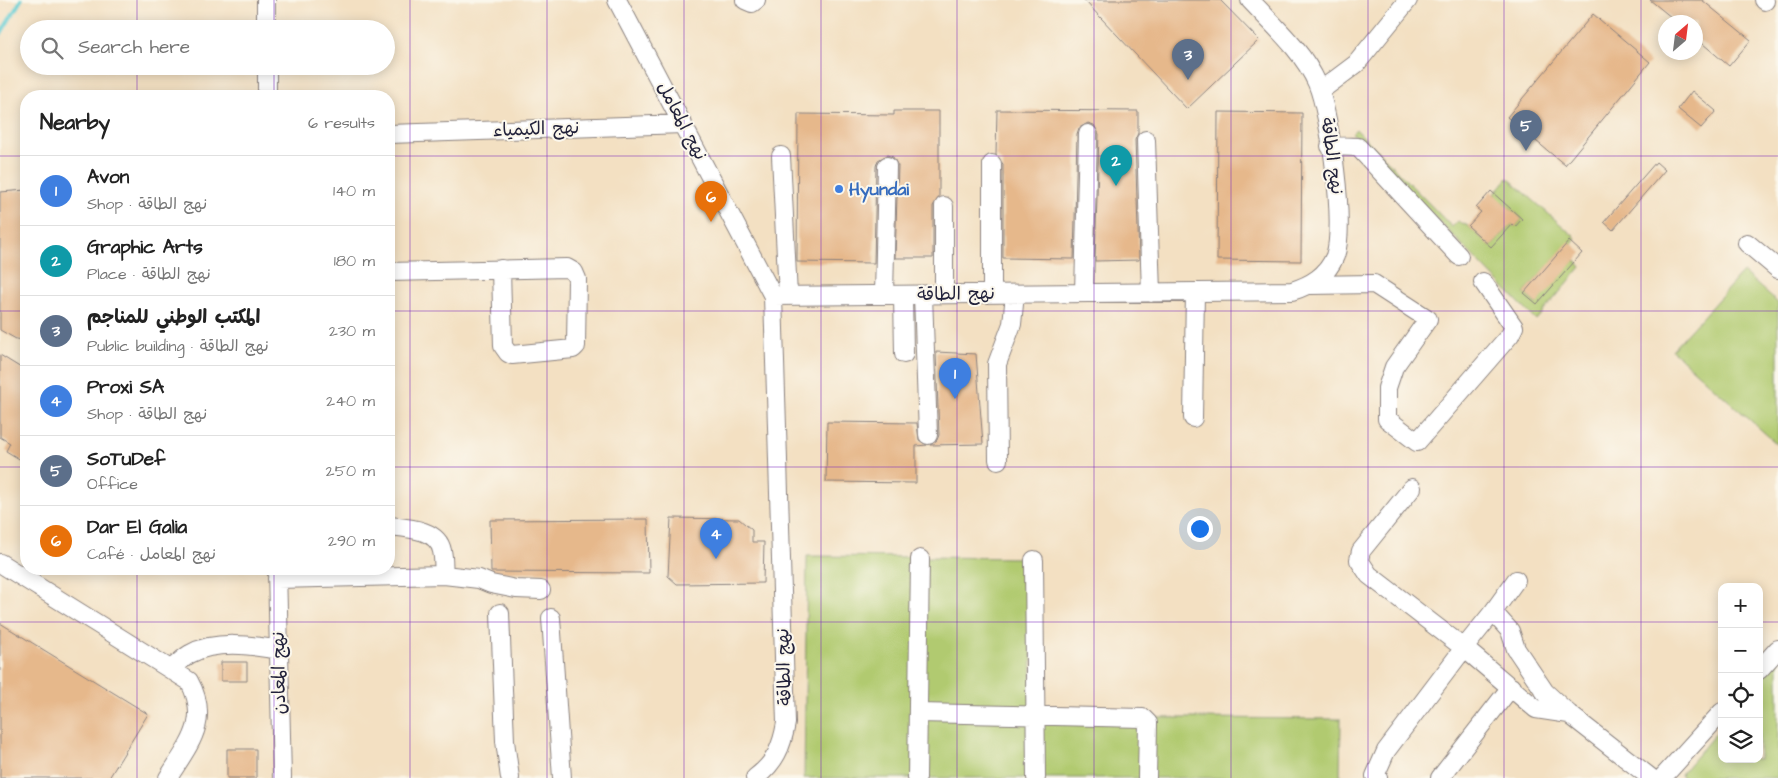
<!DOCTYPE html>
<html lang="en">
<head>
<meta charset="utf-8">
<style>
	body { margin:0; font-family:"Architects Daughter","Playpen Sans Arabic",sans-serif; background:#f6f6f6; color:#222 }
	.controls { position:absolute; right:15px; bottom:15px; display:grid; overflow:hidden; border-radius:10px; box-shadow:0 2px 12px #0003 }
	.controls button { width:45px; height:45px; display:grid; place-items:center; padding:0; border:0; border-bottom:1px solid #e0e0e0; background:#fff; color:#222; font:25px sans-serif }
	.compass { position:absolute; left:1658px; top:15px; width:45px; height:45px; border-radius:50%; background:#fff; box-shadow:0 2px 12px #0003; rotate:28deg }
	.you { position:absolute; left:1199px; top:528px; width:18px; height:18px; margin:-12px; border:4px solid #fff; border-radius:50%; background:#1a73e8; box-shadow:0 0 0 8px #1a73e833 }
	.badge { display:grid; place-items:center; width:32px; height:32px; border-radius:50%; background:#b5179e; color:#fff; font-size:16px; font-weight:700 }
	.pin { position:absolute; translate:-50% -41px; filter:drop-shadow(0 1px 2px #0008) }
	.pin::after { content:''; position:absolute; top:26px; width:18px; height:15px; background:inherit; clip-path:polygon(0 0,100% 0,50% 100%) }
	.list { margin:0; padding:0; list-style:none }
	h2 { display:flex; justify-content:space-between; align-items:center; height:65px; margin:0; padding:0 20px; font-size:21px }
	h2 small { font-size:16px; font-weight:400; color:#767676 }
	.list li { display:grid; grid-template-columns:32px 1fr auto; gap:15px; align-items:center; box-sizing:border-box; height:70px; padding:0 20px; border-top:1px solid #e0e0e0 }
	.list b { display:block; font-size:19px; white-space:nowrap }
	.list p { margin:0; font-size:16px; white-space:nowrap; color:#767676 }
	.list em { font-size:16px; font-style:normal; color:#767676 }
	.icon { flex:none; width:28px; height:28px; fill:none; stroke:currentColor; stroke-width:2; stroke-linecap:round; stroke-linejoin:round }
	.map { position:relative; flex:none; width:1778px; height:778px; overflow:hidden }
	.search { position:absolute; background:#fff; box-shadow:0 2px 12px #0003; left:20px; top:20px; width:375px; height:55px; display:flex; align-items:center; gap:12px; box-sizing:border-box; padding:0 18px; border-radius:28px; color:#767676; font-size:19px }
	.panel { position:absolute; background:#fff; box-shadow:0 2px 12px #0003; left:20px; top:90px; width:375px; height:485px; border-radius:20px }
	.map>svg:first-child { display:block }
</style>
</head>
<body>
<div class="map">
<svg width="1778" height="778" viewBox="0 0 1778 778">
	<rect width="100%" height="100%" fill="#fbf7ec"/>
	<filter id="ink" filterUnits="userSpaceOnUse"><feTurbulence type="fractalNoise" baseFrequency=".02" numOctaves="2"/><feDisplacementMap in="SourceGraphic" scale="10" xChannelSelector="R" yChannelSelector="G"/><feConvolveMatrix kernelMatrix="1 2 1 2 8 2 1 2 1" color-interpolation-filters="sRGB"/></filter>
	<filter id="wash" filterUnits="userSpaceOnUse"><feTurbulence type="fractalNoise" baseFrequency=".0096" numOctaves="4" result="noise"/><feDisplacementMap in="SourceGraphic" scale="20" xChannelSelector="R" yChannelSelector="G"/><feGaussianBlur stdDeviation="1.12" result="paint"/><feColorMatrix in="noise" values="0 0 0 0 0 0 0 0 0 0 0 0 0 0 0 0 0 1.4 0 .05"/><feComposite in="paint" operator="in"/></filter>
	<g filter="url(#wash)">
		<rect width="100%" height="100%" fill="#f3e0c2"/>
		<!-- green -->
		<path fill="#b1ca70" stroke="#6a7656" d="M1356,129L1452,227L1458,221L1468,226L1491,247L1512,224L1515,227L1522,219L1494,194L1508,178L1576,238L1572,244L1569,242L1524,293L1536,304L1575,260L1581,267L1536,320L1352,133Z
			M1743,272L1778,303V445L1672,350Z
			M807,556L1033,558L1031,717L1341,719L1340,778H804Z
			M1778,659V778H1682L1681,774L1722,726V759H1759V682Z"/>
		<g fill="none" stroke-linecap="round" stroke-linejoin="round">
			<!-- stream -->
			<path stroke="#5dcbd1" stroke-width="4" d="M0,35L21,0"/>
		</g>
		<g id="blocks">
			<!-- building -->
			<path fill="#e6b88b" d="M1084,0H1220L1259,40L1187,109Z
				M1650,0H1702L1751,40L1729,66L1696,38V22H1677Z
				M1593,14L1650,62L1565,165L1507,117Z
				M1692,91L1716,111L1701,128L1678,109Z
				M997,110L1138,111V133L1135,140L1139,260L1095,261L1099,134L1094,125L1088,123L1079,128L1077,134L1074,259L1003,258V164L996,155Z
				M894,111H939V197L933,206V258H895L898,166L893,157L887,155L878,160L876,166L874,263L797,262L798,114L894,115Z
				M1218,112L1302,113L1301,261L1217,260Z
				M1656,162L1665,170L1613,230L1604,222Z
				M26,190V340L16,339L0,330V192Z
				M1491,191L1522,219L1515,227L1512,224L1491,247L1468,226L1481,212L1476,208Z
				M1569,241L1582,253L1537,304L1524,293Z
				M936,352L976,354L983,444L930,445L937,440L939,435Z
				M0,355L26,371V463L6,451L10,443L0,437Z
				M827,422L917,423L919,440L927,445L916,446V483L826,482Z
				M671,518L739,519L752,530V542H764L763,583L677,584L668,576Z
				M648,519L649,573L491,572L490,520Z
				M0,623L148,714L109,778H0Z
				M221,662H247V681H221Z
				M227,749H256V778H227Z"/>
		</g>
	</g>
	<g filter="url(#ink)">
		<use href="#blocks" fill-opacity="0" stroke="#8a817e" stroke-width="1"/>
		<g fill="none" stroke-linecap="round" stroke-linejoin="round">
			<!-- minor casing -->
			<g stroke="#8a817e" stroke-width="20">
				<path id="minor" d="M266,0V29
					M617,0L773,296L786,723C782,747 775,763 755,778
					M745,0L752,3L756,0
					M1764,0L1765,1
					M267,66V96
					M1320,91L1356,64L1408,0
					M389,134L683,124
					M1146,140L1151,293
					M1330,146L1358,147L1459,256
					M781,156L788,296
					M992,164V294
					M1747,243L1778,269
					M389,272L567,268L574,272L577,279L576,346L573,349L512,355L508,353L503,346L501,269
					M1310,285L1374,284L1428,319L1394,367L1387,388V419L1417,442L1510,335L1514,327L1483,282
					M1084,293L1088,134
					M944,294V206
					M884,295L887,166
					M903,295L904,354
					M923,295L928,435
					M773,296L1292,291C1311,285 1327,276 1335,256C1346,225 1330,114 1317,83C1303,51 1273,25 1250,0
					M1193,418L1195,292
					M998,460L997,364L1012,324L1015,294
					M1412,488L1361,551L1359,560L1369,575L1464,648L1493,612L1510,631L1516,649L1545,692L1569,714L1651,778
					M389,526C407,528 438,529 442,551C444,559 443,567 444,575
					M1034,560L1036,778
					M0,563L189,681C211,721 189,744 168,778
					M277,569L282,778
					M277,579L444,575L479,579L491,584L516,589L541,590
					M1493,612L1516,580
					M500,613L505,741L510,778
					M551,618L562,778
					M172,668C178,664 184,657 190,654C215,640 252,645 279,650
					M1759,670L1778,649
					M918,713L1143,718L1148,723L1147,778
					M917,778L920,559
					M1378,778L1375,776L1386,751L1464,648L1536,709L1569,714
					M1440,778L1511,687
					M1662,778L1722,712"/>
			</g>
			<!-- minor -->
			<use href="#minor" stroke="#fff" stroke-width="18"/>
		</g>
	</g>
	<!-- grid -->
	<path fill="none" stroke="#7b2cbf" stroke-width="1" stroke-opacity="0.55" d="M137,0V29M274,0V29M410,0V778M547,0V778M684,0V778M821,0V778M957,0V778M1094,0V778M1231,0V778M1368,0V778M1504,0V778M1641,0V778M137,66V96M274,66V96M0,156H26M389,156H1778M0,311H26M389,311H1778M0,467H26M389,467H1778M137,569V778M274,569V778M0,622H1722M1759,622H1778"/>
	<!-- markers -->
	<circle fill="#3f7fe0" stroke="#fbf7ec" stroke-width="2" cx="839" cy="189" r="5"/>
	<g text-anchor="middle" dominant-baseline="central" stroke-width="4" stroke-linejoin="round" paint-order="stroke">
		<!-- street labels -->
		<g font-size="18" fill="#22223b" stroke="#fbf7ec">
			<text transform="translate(682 121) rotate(62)">نهج المعامل</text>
			<text transform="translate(536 129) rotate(-2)">نهج الكيمياء</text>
			<text transform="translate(1332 156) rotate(82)">نهج الطاقة</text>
			<text transform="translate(956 294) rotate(-1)">نهج الطاقة</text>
			<text transform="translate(784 667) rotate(-92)">نهج الطاقة</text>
			<text transform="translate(279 673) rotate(-91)">نهج المعادن</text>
		</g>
		<!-- shop labels -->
		<g font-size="18" font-weight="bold" fill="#366cbe" stroke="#fbf7ec" text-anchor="start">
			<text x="849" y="189">Hyundai</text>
		</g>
	</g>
</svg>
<div class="controls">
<button>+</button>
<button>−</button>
<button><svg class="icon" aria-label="locate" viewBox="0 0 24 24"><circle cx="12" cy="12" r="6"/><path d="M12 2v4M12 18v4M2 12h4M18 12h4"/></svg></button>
<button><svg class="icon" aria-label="layers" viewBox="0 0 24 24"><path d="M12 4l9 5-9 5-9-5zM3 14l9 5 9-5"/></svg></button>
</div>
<svg class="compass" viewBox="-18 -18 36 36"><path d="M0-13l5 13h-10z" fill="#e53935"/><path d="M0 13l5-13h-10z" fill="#767676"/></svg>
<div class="you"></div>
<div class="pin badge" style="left:955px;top:399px;background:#3f7fe0">1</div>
<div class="pin badge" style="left:1116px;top:186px;background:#0f9aa8">2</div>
<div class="pin badge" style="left:1188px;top:80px;background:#5c6f8a">3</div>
<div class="pin badge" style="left:716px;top:559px;background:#3f7fe0">4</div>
<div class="pin badge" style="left:1526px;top:151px;background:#5c6f8a">5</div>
<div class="pin badge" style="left:711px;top:222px;background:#e8710a">6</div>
<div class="search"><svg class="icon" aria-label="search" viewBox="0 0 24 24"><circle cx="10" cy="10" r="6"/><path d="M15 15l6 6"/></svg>Search here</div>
<section class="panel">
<h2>Nearby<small>6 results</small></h2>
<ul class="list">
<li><span class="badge" style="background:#3f7fe0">1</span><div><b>Avon</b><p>Shop · نهج الطاقة</p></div><em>140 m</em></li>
<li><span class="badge" style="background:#0f9aa8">2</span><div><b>Graphic Arts</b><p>Place · نهج الطاقة</p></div><em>180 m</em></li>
<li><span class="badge" style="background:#5c6f8a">3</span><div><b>المكتب الوطني للمناجم</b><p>Public building · نهج الطاقة</p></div><em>230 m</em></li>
<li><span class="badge" style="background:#3f7fe0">4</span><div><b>Proxi SA</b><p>Shop · نهج الطاقة</p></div><em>240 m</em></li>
<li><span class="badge" style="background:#5c6f8a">5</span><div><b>SoTuDef</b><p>Office</p></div><em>250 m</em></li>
<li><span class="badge" style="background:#e8710a">6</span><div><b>Dar El Galia</b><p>Café · نهج المعامل</p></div><em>290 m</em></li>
</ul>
</section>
</div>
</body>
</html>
